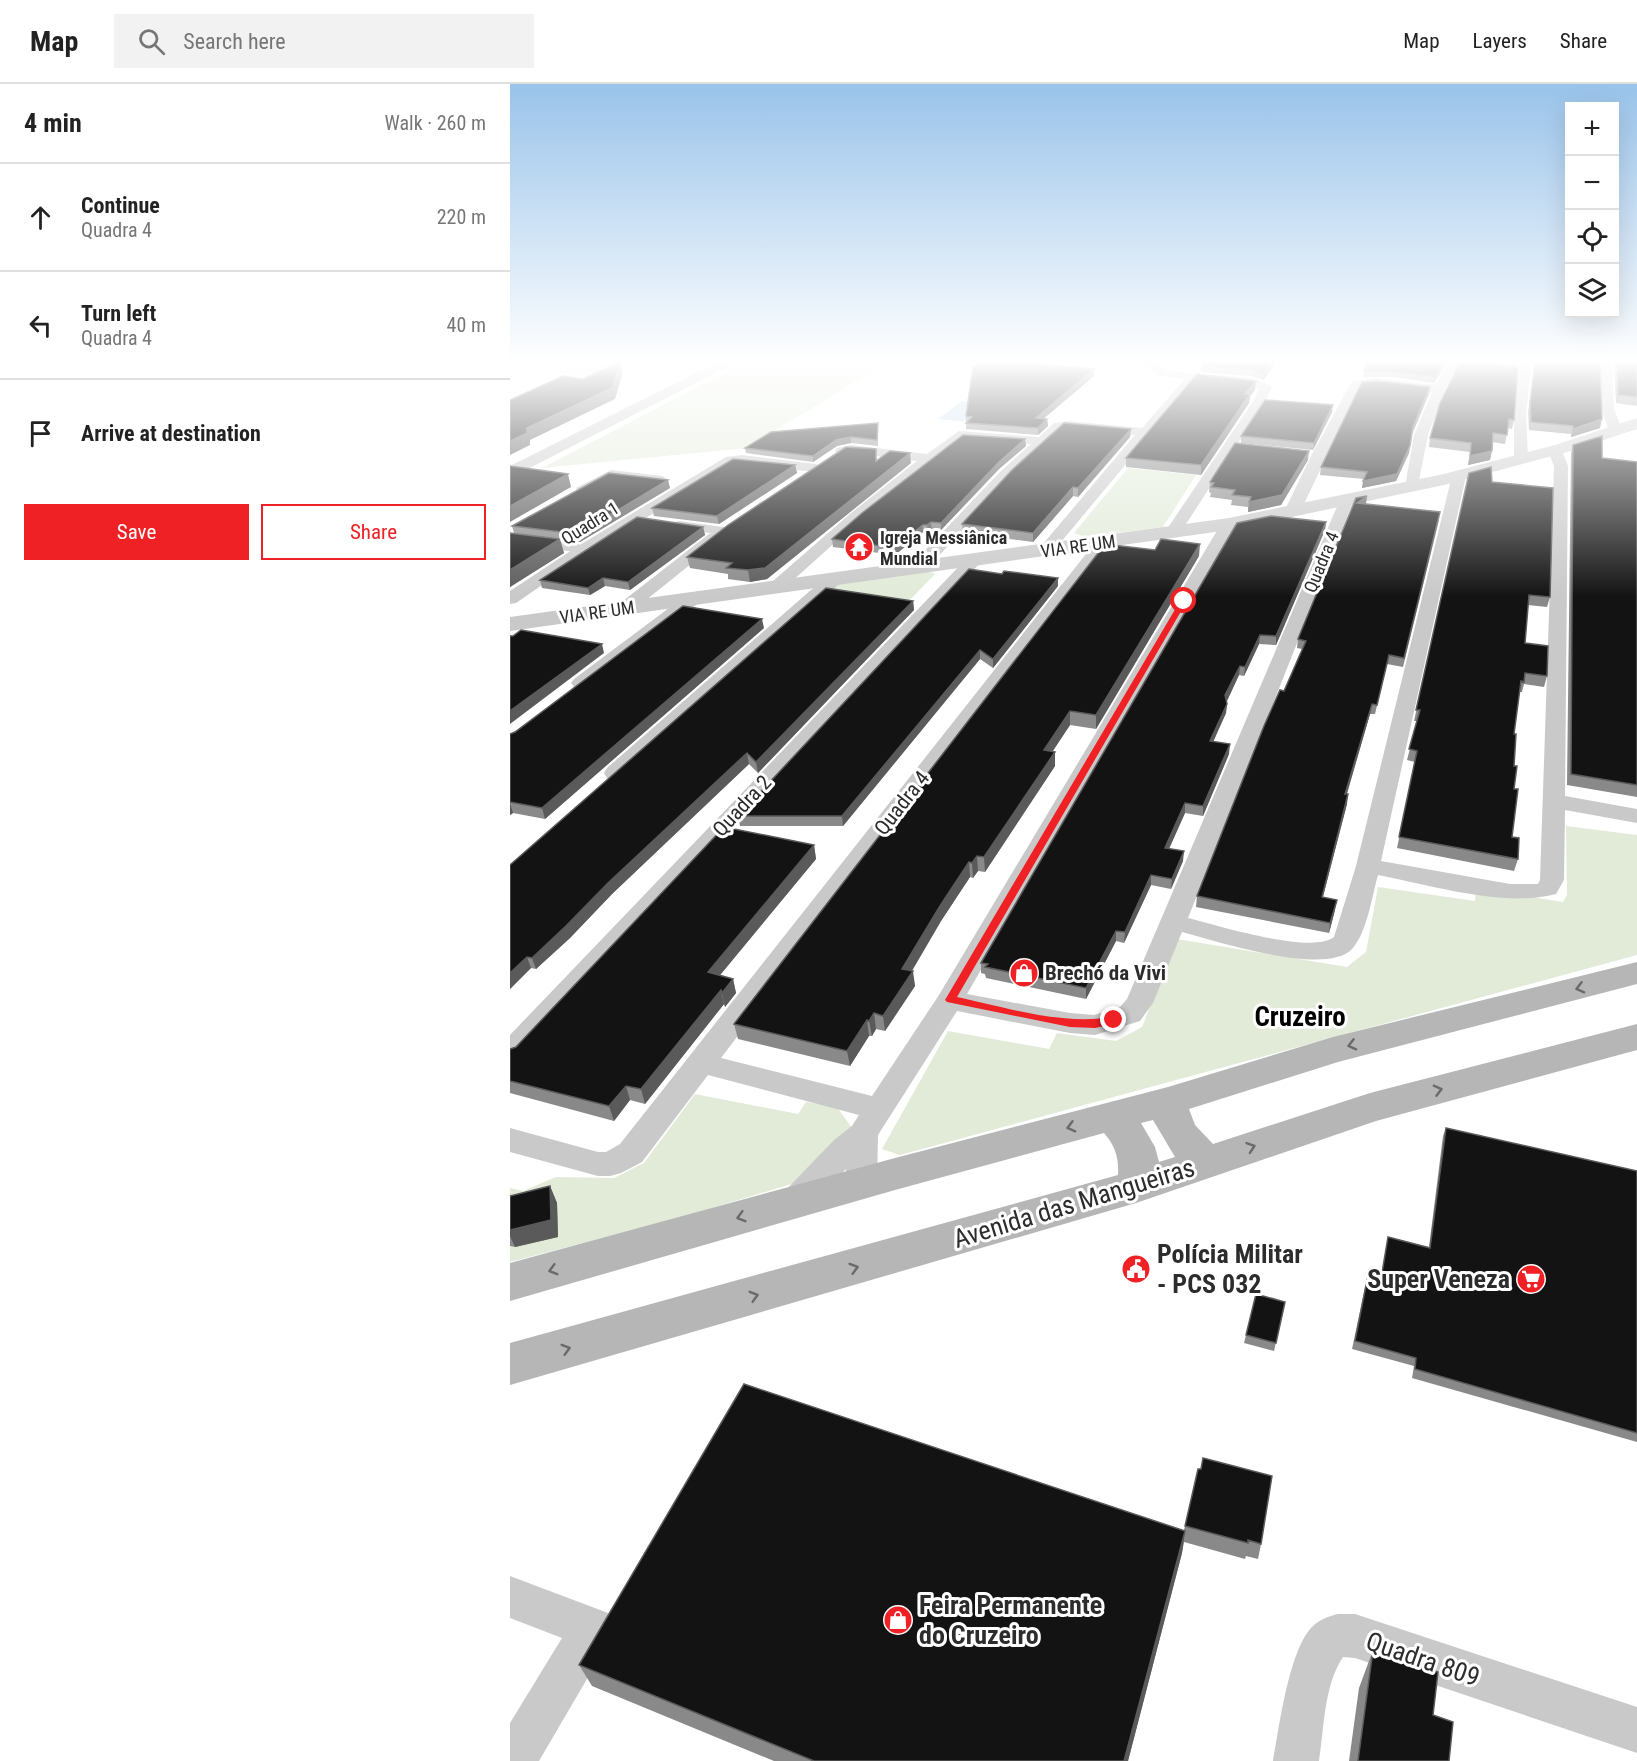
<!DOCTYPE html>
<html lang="en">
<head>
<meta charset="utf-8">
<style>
	body { margin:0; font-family:"Roboto Condensed",sans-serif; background:#f2f2f2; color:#222 }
	.controls { position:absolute; right:18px; top:18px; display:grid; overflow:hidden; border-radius:0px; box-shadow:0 6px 24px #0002 }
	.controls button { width:54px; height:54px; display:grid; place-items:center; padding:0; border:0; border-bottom:2px solid #e0e0e0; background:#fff; color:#222; font:30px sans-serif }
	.stop { position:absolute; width:18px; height:18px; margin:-14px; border:4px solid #ef2124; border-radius:50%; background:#fff }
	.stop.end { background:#ef2124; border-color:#fff; box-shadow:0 2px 6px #0008 }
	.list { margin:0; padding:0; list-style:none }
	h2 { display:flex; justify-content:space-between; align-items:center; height:78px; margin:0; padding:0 24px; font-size:26px }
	h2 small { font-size:20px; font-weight:400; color:#767676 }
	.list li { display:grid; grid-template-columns:39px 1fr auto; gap:18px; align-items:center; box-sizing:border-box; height:108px; padding:0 24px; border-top:2px solid #e0e0e0 }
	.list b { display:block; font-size:22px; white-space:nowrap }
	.list p { margin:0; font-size:20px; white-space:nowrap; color:#767676 }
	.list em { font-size:20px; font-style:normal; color:#767676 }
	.actions { display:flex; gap:12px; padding:18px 24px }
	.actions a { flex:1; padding:14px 0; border:2px solid #ef2124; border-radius:0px; text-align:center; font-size:21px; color:#ef2124 }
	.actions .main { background:#ef2124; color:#fff }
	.icon { flex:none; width:33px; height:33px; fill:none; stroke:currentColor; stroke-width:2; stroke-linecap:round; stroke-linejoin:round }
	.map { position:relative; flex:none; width:1127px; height:1677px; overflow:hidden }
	header { display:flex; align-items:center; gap:36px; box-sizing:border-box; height:84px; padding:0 30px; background:#fff; border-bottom:2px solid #e0e0e0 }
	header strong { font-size:28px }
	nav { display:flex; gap:33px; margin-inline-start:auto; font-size:21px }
	.search { width:420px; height:54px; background:#f2f2f2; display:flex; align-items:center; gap:15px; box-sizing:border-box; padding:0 21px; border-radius:0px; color:#767676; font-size:22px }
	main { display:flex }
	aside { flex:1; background:#fff }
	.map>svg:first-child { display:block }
</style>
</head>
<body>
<header>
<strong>Map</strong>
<div class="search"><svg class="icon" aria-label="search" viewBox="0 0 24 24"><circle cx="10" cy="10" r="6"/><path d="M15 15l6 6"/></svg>Search here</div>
<nav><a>Map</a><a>Layers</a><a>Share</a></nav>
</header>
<main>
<aside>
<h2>4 min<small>Walk · 260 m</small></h2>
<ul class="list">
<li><svg class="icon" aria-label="ahead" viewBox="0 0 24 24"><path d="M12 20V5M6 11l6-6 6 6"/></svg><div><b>Continue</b><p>Quadra 4</p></div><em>220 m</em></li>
<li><svg class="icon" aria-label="left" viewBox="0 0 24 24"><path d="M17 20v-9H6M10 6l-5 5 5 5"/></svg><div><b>Turn left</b><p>Quadra 4</p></div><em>40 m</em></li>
<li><svg class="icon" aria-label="arrive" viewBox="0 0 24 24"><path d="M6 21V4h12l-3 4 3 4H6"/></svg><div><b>Arrive at destination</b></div></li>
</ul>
<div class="actions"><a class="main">Save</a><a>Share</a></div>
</aside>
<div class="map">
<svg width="1127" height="1677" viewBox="0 0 1127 1677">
	<rect width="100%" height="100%" fill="#fff"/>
	<!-- green -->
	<path fill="#e1ebd8" d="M75,278H112L82,292L52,289Z
		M236,278H378L236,364L32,384Z
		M618,384L686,391L653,443L576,453L564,449Z
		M416,486L425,490L393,523L312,510L325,499Z
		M1056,742L1127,751V871L390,1071L372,1065L438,947L539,965L547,949L606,957L632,943L667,855L837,883L856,868L868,803L965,817L966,804L1053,818L1057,811Z
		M185,1010L288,1030L296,1018L327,1023L342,1044L295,1096L169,1134L0,1178V1104L13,1107L46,1093L104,1094L134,1079Z"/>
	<!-- water -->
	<path fill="#c2daec" d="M452,317L481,320L458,338L428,335Z"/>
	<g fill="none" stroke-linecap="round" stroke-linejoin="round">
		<!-- pedestrian -->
		<path fill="#c9c9c9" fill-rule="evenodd" d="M169,437L213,443L219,447L213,451L165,444V438Z
			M0,452L74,461L80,465L74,469L0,460Z"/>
		<!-- minor -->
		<path fill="#c9c9c9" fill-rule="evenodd" d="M629,278H643L657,287L742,294L762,302L756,316L669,451H657L655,448L744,316L749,304L686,296L541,470H529L527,467L625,351L553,345L501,393L414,488H402L400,484L402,480L491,387L521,360L453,355L351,435L270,508H258L255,504L341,429L407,377L341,369L327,370L325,367L327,364L341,361L417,370L449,347L529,353L544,339L558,337L632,344L675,295L650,292Z
			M939,278H950L935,305L918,351L907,406H897L895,403L904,351L922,308L866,302L850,303L790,428L782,433L777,431L774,428L801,372L842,297L866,294L925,301Z
			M1010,278H1022L1016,328L1018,375L1011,379L1004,375V328Z
			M1090,278H1102L1104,325L1113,348L1106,352L1099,348L1092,325Z
			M1045,363L1052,367L1058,382L1055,712L1127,725V739L1055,726L1054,796L1046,810C996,824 919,801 868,791C862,812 857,849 842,865C816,893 706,857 672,848L643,919L630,937L585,951L560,949L447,927L368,1051L367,1099L362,1108L351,1112L340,1108L335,1099L336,1085L296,1128L284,1132L272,1128L268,1119L272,1110L324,1056L342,1042L349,1031L198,991L132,1078L111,1089L100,1092H88L0,1068V1044L88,1068H96L110,1060L587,456H599L601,459L211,974L362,1012L429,911L711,440L719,435L727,440L457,910L560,929L584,931L610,923L617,915L829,418L836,414L843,418L678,834C706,841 802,871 824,853L846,782L942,392L949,388L956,392L871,777L1000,800H1028L1030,796L1044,382L1038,367Z
			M232,371L306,380L313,384L306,388L224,380L80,468L6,519L0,520V507L68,462L216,373Z
			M101,386L152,392L159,396C148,407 118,392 103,395C90,397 82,411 68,407L66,404Z
			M205,448L211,450L213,453L211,456L121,528H109L106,524L109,520L199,450Z
			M464,471L470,473L472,476L470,479L10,976L0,979V951L458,473Z
			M323,491L329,492L331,496L329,500L113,694L105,696L97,694L94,689L97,684L317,492Z
			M181,511L187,512L190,516L187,520L78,603H64L61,599L64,595L175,512Z
			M0,1492L98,1529L105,1544L98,1559L29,1677H0V1639L52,1554L0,1534Z
			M828,1530H845L1127,1623V1669L845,1574L833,1573C814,1601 814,1645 809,1677H763C769,1645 779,1564 803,1542C809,1536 819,1532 828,1530Z"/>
		<!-- tertiary -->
		<path fill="#c9c9c9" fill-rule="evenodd" d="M208,278H227L0,394V382Z
			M1127,334V345L1057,368L934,401L719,446L0,547V533L719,434L934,390L1045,361Z"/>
		<!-- secondary -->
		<path fill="#b6b6b6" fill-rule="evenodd" d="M1127,878V900L828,978L679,1025L685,1041L703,1060L860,1009L1127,940V966L866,1037L626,1119L0,1301V1259L608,1091C609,1073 605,1062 594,1049L385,1106L0,1217V1179L385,1074L658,1003L823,953ZM643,1036L665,1073L649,1078L645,1063L631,1039Z"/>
	</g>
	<!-- wall -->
	<path fill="#898989" d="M689,278H767L753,296L742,292L691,288L692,282L693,280Z
		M777,278H804L803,280Z
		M857,278H937L924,299L884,293H853L854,287Z
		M1025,278H1090V344L1061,353V350L1019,346L1018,328Z
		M1104,278H1127V322L1106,319Z
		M584,292L533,335H537L538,342L528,351L456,345V332Z
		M920,303L919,310L902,350L899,369L886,397L852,404L854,395L810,391L811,383Z
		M745,306L740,312L739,319L691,391L616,383V374Z
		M930,319L1004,336L1002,345L998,344L995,360L982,358L980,376L958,381L960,368L919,363L920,354Z
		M822,328L803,366L731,359V352Z
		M368,339V362L341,359L327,362L303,378L236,369L235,364Z
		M621,345L620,353L568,413L563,412L523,458L453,449L452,440Z
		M515,355L516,362L489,385L431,446L422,445L418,449L413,448L385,471L323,463L322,455Z
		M1063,361L1092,374L1127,378V713L1057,701L1061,369Z
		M367,376L401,379L257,495L240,498L218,495V490L180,484L177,473Z
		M798,376L771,421L738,428V423L721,421L722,416L700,413L701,409L699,408L700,398Z
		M285,381L287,389L209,440L144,432L142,424Z
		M959,389L982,398L1040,513L1037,523L1018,521L1015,559L1037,592L1034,603L1014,600L1012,608H1009L1004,650V705L1002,753L1008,775L1004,787L887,764L905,678L897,676L907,637H904Z
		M160,404L70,458L50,456L54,469L0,503V449H4L2,442Z
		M855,420L929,436L893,583L877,580L865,630H860L837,710V720L813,813L825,826L819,849L686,823L687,812L792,565L787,564L788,555Z
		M816,438L815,446L766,561L749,560L734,592L729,591L717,617L716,629L703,658L719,670L693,732L675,729L659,764L673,777L661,805L641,801L614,859L606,857L576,915L476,894L475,890L471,889V879Z
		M193,443L195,451L120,506L95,502L80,511L32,504L30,496Z
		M689,472L586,645L560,641L543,667L545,668V682L475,788L468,787L463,794L460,793L431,837L402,887L405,902L375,947L366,945L362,952H359L340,982L228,955L224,940Z
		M548,502L483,584L470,575L333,742H230L228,732Z
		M403,517L404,526L248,689L239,680L102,810L60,854L26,885L21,884L0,905V781Z
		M254,544L35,735L3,729L0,731V650Z
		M304,761L306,775L210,891L223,895L226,909L215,923L214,920L135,1020L120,1016L104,1037L0,1009V965L6,963Z
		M936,1044L1127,1087V1358L902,1294L904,1282L842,1265L857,1194L872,1189L878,1153L919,1163L933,1052Z
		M40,1102L47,1119L48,1153L5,1163L0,1162V1112Z
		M775,1218L764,1267L734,1259L736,1251Z
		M688,1385L751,1460L748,1475L736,1472L735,1475L674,1458L672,1469L618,1677H264L82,1602L69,1581L674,1446Z
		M863,1566L923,1631L939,1677H839L849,1604Z"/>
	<!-- shaded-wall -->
	<path fill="#5a5a5a" d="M111,278L113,288L105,315L20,356V361L0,371V357Z
		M763,278H767L753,296V290Z
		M935,278H937L924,299L925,293Z
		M584,285V292L526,341V334Z
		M746,297L745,306L740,312L739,319L691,391V381L735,310Z
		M920,303L919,310L902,350L903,343Z
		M823,321L822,328L803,366L804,359Z
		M537,335L538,342L528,351V344Z
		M1092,335L1090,344L1061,353L1063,345Z
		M621,345L620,353L568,413V404Z
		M341,353V359L327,362L303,378V372L326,356Z
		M515,355L516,362L489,385L431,446V439L489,378Z
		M900,362L899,369L886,397L852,404L853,397Z
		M799,367L798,376L771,421L738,428L739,418Z
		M982,367L980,376L958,381L960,372Z
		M400,369L401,379L257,495L240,498L238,486Z
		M285,381L287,389L209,440L207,432Z
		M58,390L61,403L0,438V422Z
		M158,396L160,404L70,458L68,450Z
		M563,403V412L523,458V449Z
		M857,412L856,420L847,419Z
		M421,438L422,445L418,449L417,441Z
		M816,438L815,446L766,561V552Z
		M413,441V448L385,471L384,464Z
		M193,443L195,451L120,506L118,498Z
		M50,455L54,469L0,503V486Z
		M690,460L689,472L586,645V631Z
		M93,494L95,502L80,511L78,504Z
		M548,494V502L483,584V575Z
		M403,517L404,526L248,689L246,678Z
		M252,535L254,544L35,735L32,724Z
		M750,551L749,560L734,592L735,583Z
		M92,560L94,569L0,640V627Z
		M470,566V575L333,742L332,732Z
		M730,582L729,591L715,621V611Z
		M717,620L716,629L699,667L700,657Z
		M862,620L860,630L834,719L835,710Z
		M560,627V641L534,680V666Z
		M720,660L719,670L693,732V722Z
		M545,668V682L475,788L474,773Z
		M237,669L239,680L102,810L60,854L26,885L22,874L98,799Z
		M838,710L837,720L810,823L812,813Z
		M0,719L3,729L0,731Z
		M675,719V729L655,774V764Z
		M304,761L306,775L201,902L198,888Z
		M674,767L673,777L661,805L662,795Z
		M467,772L468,787L463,794L462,779Z
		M459,778L460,793L431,837L394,900L392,885L430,822Z
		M641,791V801L614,859L615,848Z
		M827,816L825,826L819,849L820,839Z
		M606,847V857L576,915V904Z
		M17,873L21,884L0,905V889Z
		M403,887L405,902L375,947L373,932Z
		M223,895L226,909L215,923L212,909Z
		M211,906L214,920L135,1020L131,1005Z
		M364,929L366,945L362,952L359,937Z
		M357,936L359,952L340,982L337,967Z
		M116,1002L120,1016L104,1037L99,1022Z
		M40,1102L47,1119L48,1153L5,1163L0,1152V1146Z
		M675,1447L672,1469L618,1677H614Z"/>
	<!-- building -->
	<path fill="#131313" stroke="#5a5a5a" stroke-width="1.5" d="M109,278H111L102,304L17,344V349L0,357V316L53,292L73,295Z
		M469,278H511L584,285L526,334L537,335L528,344L456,339L462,333L456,332L463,283Z
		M694,278H763L753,290L743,286L692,282Z
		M857,278H935L925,293L885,288L854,287Z
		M950,278H963L1008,282L1004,336L999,335L997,351L983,349L982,367L960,372L961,359L920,354L930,319Z
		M1025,278H1090L1092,335L1063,345V342L1021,338L1020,320Z
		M1107,278H1127V313L1108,311Z
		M687,290L746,297L735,310H740L691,381L616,374Z
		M867,297L920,303L903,343L900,362L887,390L853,397L857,388L811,383L852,298Z
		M755,316L823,321L804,359L731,352Z
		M368,339L367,356L341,353L326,356L303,372L235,364L261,348Z
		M554,339L621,345L568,404L563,403L523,449L452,440L502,386Z
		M453,351L515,355L489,378L431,439L421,438L417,441H413L384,464L322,455L352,429Z
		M1092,352V374L1127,378V701L1061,690L1063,361Z
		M725,359L799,367L772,411L739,418L741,413L722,411L725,406L701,403L704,399L700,398Z
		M336,363L366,365V377L380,367L400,369L255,484L238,486L216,484L222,479L177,473L218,441Z
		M223,375L285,381L207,432L142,424Z
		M0,382L58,390L0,422Z
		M981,383L982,398L1043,404L1040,513L1019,511L1015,559L1038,562L1037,592L1015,589L1014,598L1011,597L1004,650H1006L1004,682H1007L1004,705H1008L1002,753L1009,754L1008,775L889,753L907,667L899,665L910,626H906L959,389Z
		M99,389L158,396L68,450L2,442Z
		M857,412L847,419L930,428L894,574L879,571L867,621L862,620L835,710H838L812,813L827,816L820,839L687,812L754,642L770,606L774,607L796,557L788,555L846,414Z
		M761,432L816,438L766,552L750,551L735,583L730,582L715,611L717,620L700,657L720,660L693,722L675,719L655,764L674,767L662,795L641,791L615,848L606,847L576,904L475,883L478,880L471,879L727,439Z
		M127,433L193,443L118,498L93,494L78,504L30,496Z
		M0,449L50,455L0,486Z
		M651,455L690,460L586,631L560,627L534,666L545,668L474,773L467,772L462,779L459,778L430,822L392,885L403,887L373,932L364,929L359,937L357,936L337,967L224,940L595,460L645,466Z
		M459,485L492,490L494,487L548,494L483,575L470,566L332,732H228Z
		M316,504L403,517L246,678L237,669L98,799L56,842L22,874L17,873L0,889V781Z
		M173,522L252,535L32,724L0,718V650L5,648Z
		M11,546L92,560L0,627V552H3Z
		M214,743L304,761L198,888L223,895L212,909L211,906L131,1005L116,1002L99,1022L0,997V965L6,963Z
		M936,1044L1127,1087V1349L905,1285L906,1274L845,1257L859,1186L872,1189L878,1153L920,1164Z
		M40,1102L41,1136L0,1146V1112Z
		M746,1210L775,1218L766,1259L736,1251Z
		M234,1300L675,1447L614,1677H304L69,1581Z
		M693,1374L762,1392L751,1460L738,1456V1459L675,1442L688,1385H691Z
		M863,1566L928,1588L923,1631L943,1638L939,1677H848Z"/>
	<!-- one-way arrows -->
	<defs><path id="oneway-chevron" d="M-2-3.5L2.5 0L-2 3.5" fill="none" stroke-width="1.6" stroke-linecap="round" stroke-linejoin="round" transform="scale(1.5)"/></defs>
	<g stroke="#6a6a6a">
		<use href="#oneway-chevron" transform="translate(1070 904) rotate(166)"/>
		<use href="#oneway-chevron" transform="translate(842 961) rotate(166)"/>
		<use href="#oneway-chevron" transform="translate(928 1006) rotate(-15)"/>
		<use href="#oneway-chevron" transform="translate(561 1043) rotate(165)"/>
		<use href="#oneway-chevron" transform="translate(741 1063) rotate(-19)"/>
		<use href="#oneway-chevron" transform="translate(231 1133) rotate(164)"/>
		<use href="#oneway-chevron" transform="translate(344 1184) rotate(-16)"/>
		<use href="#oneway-chevron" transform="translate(43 1186) rotate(164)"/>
		<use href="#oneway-chevron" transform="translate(244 1212) rotate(-16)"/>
		<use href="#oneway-chevron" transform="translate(56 1265) rotate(-16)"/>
	</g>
	<!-- sky -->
	<linearGradient id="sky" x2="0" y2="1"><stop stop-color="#99c3ea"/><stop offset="0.54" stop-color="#fff"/><stop offset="1" stop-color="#fff" stop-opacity="0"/></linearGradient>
	<rect width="1127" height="513" fill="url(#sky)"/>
	<!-- route -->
	<path fill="#ef2124" d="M674,515L677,517L447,913C494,923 558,943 604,932L609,936L608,939L585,944L560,943L437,918L435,916L670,517Z"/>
	<!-- icons -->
	<defs>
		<g id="temple-disc" transform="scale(1.5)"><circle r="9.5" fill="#ef2124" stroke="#fff"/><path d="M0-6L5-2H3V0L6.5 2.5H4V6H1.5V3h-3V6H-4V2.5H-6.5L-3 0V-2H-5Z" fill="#fff"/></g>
		<g id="shop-disc" transform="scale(1.5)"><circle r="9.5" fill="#ef2124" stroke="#fff"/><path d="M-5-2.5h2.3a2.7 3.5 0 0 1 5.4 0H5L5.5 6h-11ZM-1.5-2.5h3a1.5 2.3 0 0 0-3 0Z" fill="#fff"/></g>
		<g id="civic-disc" transform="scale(1.5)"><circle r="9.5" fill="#ef2124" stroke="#fff"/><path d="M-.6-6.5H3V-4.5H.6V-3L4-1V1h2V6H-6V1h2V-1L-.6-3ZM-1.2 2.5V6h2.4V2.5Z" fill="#fff"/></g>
		<g id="supermarket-disc" transform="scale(1.5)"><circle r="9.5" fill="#ef2124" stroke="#fff"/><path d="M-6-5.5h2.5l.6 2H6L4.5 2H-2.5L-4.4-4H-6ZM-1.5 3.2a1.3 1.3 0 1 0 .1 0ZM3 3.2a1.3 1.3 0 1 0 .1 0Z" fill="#fff"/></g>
	</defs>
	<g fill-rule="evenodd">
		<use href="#temple-disc" x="349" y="463"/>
		<use href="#shop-disc" x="514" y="889"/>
		<use href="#civic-disc" x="626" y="1185"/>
		<use href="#supermarket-disc" x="1021" y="1195"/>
		<use href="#shop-disc" x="388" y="1536"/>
	</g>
	<g text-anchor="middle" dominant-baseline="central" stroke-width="6" stroke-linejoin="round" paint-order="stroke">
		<!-- far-street labels -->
		<g font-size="18" fill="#2c2c2c" stroke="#fff">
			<text transform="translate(80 439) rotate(-32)">Quadra 1</text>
			<text transform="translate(568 462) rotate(-8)">VIA RE UM</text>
			<text transform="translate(811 478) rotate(-68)">Quadra 4</text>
			<text transform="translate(87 528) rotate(-8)">VIA RE UM</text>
		</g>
		<!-- far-poi labels -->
		<g font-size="18" font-weight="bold" fill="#2c2c2c" stroke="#fff" text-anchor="start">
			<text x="370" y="453">Igreja Messiânica<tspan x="370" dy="21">Mundial</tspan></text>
		</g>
		<!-- street labels -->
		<g font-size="21" fill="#2c2c2c" stroke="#fff">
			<text transform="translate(392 719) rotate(-52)">Quadra 4</text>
			<text transform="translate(232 722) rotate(-47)">Quadra 2</text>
		</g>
		<!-- poi labels -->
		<g font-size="21" font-weight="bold" fill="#2c2c2c" stroke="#fff" text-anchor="start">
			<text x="535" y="889">Brechó da Vivi</text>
		</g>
		<!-- near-street labels -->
		<g font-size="26" fill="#2c2c2c" stroke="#fff">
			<text transform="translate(564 1119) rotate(-17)">Avenida das Mangueiras</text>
			<text transform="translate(913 1575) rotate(19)">Quadra 809</text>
		</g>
		<!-- near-poi labels -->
		<g font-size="26" font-weight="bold" fill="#2c2c2c" stroke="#fff" text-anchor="start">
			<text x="647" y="1170">Polícia Militar<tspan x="647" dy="30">- PCS 032</tspan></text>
			<text x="1000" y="1195" text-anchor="end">Super Veneza</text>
			<text x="409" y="1521">Feira Permanente<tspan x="409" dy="30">do Cruzeiro</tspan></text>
		</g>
		<!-- district labels -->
		<g font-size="27" font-weight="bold" fill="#000" stroke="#fff">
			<text x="790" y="933">Cruzeiro</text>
		</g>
	</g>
</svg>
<div class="controls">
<button>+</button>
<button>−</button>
<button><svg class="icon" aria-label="locate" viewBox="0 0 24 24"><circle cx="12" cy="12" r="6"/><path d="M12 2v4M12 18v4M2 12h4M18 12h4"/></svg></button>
<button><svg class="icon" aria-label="layers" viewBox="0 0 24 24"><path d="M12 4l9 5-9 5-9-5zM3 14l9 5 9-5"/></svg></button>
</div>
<div class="stop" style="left:674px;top:517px"></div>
<div class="stop end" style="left:604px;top:936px"></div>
</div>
</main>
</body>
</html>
